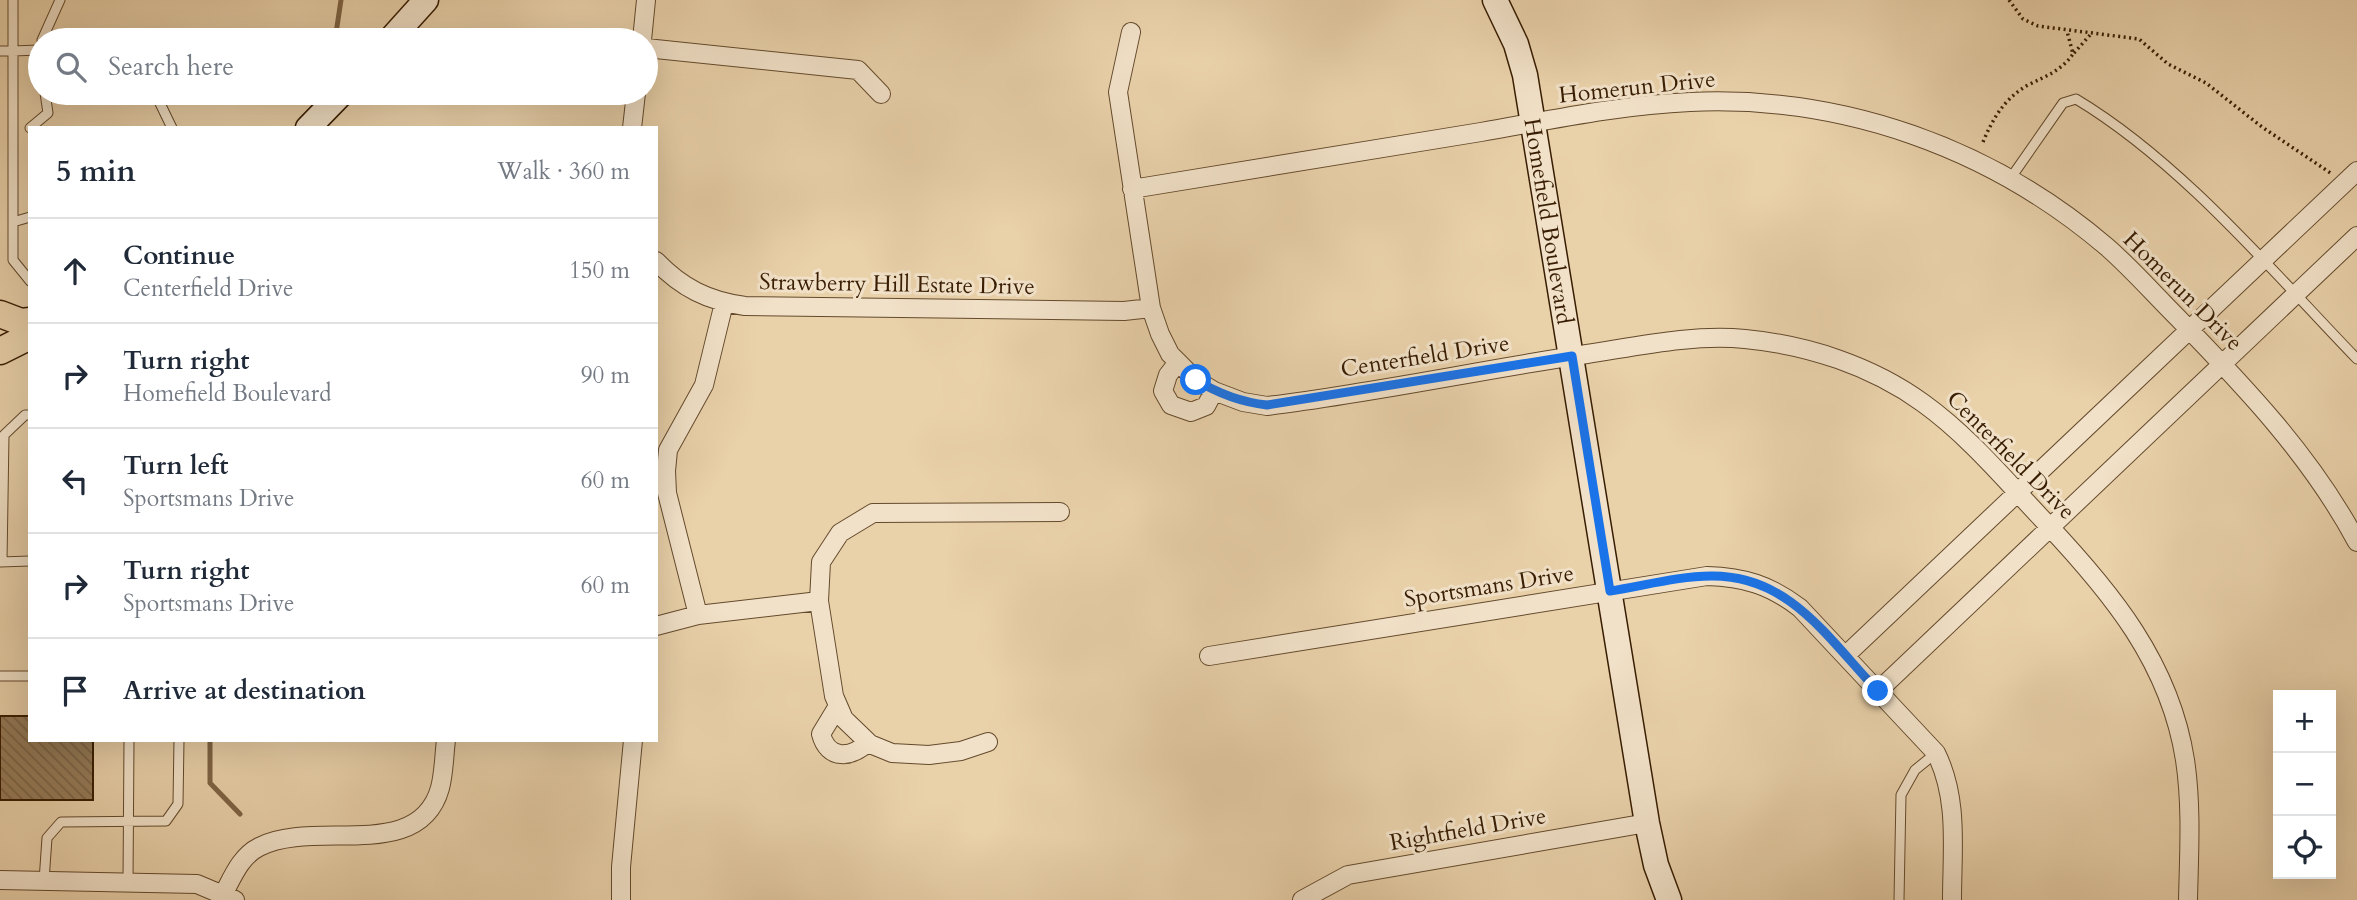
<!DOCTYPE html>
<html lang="en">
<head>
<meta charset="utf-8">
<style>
	body { margin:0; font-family:Cardo,serif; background:#f6f6f7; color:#1f2937 }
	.controls { position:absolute; right:21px; bottom:21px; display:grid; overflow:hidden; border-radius:0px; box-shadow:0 7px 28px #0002 }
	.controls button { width:63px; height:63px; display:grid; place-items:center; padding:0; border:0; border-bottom:2px solid #e0e1e3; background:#fff; color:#1f2937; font:35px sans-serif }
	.stop { position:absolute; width:21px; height:21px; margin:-16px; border:5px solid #1a73e8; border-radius:50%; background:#fff }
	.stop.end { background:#1a73e8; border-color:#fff; box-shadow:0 2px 7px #0008 }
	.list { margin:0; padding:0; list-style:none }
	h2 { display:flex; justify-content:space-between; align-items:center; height:91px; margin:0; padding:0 28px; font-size:30px }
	h2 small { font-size:23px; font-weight:400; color:#747a83 }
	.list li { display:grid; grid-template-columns:46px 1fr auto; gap:21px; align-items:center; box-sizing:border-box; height:105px; padding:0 28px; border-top:2px solid #e0e1e3 }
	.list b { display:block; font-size:26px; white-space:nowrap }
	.list p { margin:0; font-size:23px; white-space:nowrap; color:#747a83 }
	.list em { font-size:23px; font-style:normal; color:#747a83 }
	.icon { flex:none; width:38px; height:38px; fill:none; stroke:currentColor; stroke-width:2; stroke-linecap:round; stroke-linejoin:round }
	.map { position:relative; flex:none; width:2357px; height:900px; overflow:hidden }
	.search { position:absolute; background:#fff; box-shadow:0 7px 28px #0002; left:28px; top:28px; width:630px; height:77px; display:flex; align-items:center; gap:18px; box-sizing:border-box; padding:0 24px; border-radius:38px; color:#747a83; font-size:26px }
	.panel { position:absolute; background:#fff; box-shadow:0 7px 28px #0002; left:28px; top:126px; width:630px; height:616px; border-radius:0px }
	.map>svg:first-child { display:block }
</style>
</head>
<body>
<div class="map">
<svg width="2357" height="900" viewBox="0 0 2357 900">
	<defs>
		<pattern id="building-back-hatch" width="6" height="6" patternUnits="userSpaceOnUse" patternTransform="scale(1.75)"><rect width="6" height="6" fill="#947b59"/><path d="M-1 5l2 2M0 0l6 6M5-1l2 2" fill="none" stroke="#7a6447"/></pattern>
	</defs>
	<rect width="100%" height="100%" fill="#e9d1aa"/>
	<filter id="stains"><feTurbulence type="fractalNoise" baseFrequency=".00286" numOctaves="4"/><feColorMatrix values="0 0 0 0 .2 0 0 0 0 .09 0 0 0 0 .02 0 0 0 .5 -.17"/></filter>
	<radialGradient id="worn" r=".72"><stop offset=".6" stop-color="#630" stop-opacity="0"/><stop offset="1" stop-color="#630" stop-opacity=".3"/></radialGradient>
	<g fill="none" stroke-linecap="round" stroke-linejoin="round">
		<!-- stream -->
		<path stroke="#7e6445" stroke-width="5" d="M335,40L341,0
			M210,740V783L240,814"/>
	</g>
	<!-- building -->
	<path fill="url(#building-back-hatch)" stroke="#381d02" stroke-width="2" d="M0,716H30V740H93V800H0Z"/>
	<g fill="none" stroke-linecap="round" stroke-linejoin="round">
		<!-- lane casing -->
		<g stroke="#644a2c" stroke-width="11">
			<path id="lane" d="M13,0V51L39,50
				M42,40L60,0
				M0,51H13V260L30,281
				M155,93L172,128
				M30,128L48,113L45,93
				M2010,179L2063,103L2076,99C2181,162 2272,271 2357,359
				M13,222L30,217
				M0,562L30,561
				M2,562L4,435L25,415H30
				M0,676H30
				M44,881L47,838L61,822L166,821L178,804L179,740
				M128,882L129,740
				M1899,900L1901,795L1915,770L1936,753"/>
		</g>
		<!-- street casing -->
		<g stroke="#644a2c" stroke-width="20">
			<path id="street" d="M1131,32L1118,92L1151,308L1160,334L1170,354L1196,380L1214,391L1243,402L1267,406C1374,393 1480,370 1587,354C1639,346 1693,334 1745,339C1808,345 1872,366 1923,403C1969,436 2007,482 2046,523C2111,592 2170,663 2185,760C2192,806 2189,854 2188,900
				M642,40L646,0
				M646,48L858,70L881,94
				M632,128L636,93
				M1132,189C1248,170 1364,151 1481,132C1550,120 1620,105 1690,102C1843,95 1991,148 2107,247C2132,269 2154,294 2177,317C2245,387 2311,456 2357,542
				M656,261C682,288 708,301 745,306L1124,311L1151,308
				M1178,362L1168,375L1163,391L1171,405L1191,412L1206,406L1214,391
				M698,615L667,493L666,471L668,450L704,385L724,303
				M656,626L698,615L819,601
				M1209,656L1707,576C1744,577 1770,585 1800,608L1936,753C1959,799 1952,850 1952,900
				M1845,656L2357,171
				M1878,691L2357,236
				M838,706L821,734C828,761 852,758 868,742
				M988,742L961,751L929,755L892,753L870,744L844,719L834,696L819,601L821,562L840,533L873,513L1060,512
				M0,880L197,884L235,900
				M224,893C233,876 241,856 259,847C314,818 419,864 440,788C444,773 444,756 446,740
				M621,900V867L633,740
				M1302,900L1348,875L1647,823"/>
		</g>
		<!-- secondary casing -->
		<g stroke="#381d02" stroke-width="27">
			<g id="secondary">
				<path id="s1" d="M1495,0L1516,44L1525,75L1647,823L1656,865L1669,900"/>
				<path d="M390,40L426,0"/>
				<path d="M308,128L342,93"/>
			</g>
		</g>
		<!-- primary casing -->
		<g stroke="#381d02" stroke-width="29">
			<path id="primary" d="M0,314L21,322L30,321
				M0,351L30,336"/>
		</g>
		<!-- path -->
		<path stroke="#381d02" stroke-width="3.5" stroke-dasharray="2 3.5" stroke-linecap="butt" d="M2009,0L2023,19L2038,26L2139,39L2168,64L2206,83L2262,127L2332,174
			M2074,53L2091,34
			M1983,142C1993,118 2005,98 2028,85C2046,76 2061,71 2073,54L2067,31"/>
		<!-- lane -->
		<use href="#lane" stroke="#f1e1c8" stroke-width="9"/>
		<!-- street -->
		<use href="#street" stroke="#f1e1c8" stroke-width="18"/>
		<!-- secondary -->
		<use href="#secondary" stroke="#f1e1c8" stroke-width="24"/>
		<!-- primary -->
		<use href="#primary" stroke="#e9d1aa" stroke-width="26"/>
	</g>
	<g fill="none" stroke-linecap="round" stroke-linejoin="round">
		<!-- route -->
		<path stroke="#1a73e8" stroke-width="9" d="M1196,380C1219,394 1240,402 1267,405L1572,356L1610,591C1643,586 1678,576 1711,576C1790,575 1828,639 1878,691"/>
	</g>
	<g text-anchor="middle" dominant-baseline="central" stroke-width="6" stroke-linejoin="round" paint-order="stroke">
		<!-- street labels -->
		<g font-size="23" fill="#381d02" stroke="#f1e1c8">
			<text transform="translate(1637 87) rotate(-6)">Homerun Drive</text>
			<text stroke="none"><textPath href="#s1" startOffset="229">Homefield Boulevard</textPath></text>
			<text transform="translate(897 284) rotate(1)">Strawberry Hill Estate Drive</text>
			<text transform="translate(2183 291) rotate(45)">Homerun Drive</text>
			<text transform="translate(1425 356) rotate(-9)">Centerfield Drive</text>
			<text transform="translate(2011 455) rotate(45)">Centerfield Drive</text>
			<text transform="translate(1489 586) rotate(-9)">Sportsmans Drive</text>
			<text transform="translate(1468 829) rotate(-10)">Rightfield Drive</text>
		</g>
	</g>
	<rect width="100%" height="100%" filter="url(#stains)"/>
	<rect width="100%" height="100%" fill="url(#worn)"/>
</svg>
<div class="controls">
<button>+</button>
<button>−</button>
<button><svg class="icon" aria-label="locate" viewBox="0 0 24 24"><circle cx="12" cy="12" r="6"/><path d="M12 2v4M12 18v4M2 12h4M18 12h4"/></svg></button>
</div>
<div class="stop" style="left:1196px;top:380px"></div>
<div class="stop end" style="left:1878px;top:691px"></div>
<div class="search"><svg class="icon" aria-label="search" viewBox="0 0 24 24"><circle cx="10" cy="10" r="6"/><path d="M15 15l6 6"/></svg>Search here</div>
<section class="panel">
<h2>5 min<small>Walk · 360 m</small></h2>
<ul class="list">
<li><svg class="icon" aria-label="ahead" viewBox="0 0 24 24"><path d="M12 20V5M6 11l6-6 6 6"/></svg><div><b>Continue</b><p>Centerfield Drive</p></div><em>150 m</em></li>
<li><svg class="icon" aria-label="right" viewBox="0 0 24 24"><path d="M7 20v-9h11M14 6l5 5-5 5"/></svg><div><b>Turn right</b><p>Homefield Boulevard</p></div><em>90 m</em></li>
<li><svg class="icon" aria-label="left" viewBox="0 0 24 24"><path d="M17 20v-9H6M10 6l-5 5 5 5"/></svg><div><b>Turn left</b><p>Sportsmans Drive</p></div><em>60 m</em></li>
<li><svg class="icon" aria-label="right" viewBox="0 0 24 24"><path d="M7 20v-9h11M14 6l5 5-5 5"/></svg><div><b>Turn right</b><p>Sportsmans Drive</p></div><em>60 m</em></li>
<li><svg class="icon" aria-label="arrive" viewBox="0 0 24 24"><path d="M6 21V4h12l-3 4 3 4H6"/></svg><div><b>Arrive at destination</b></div></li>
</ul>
</section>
</div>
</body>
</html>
